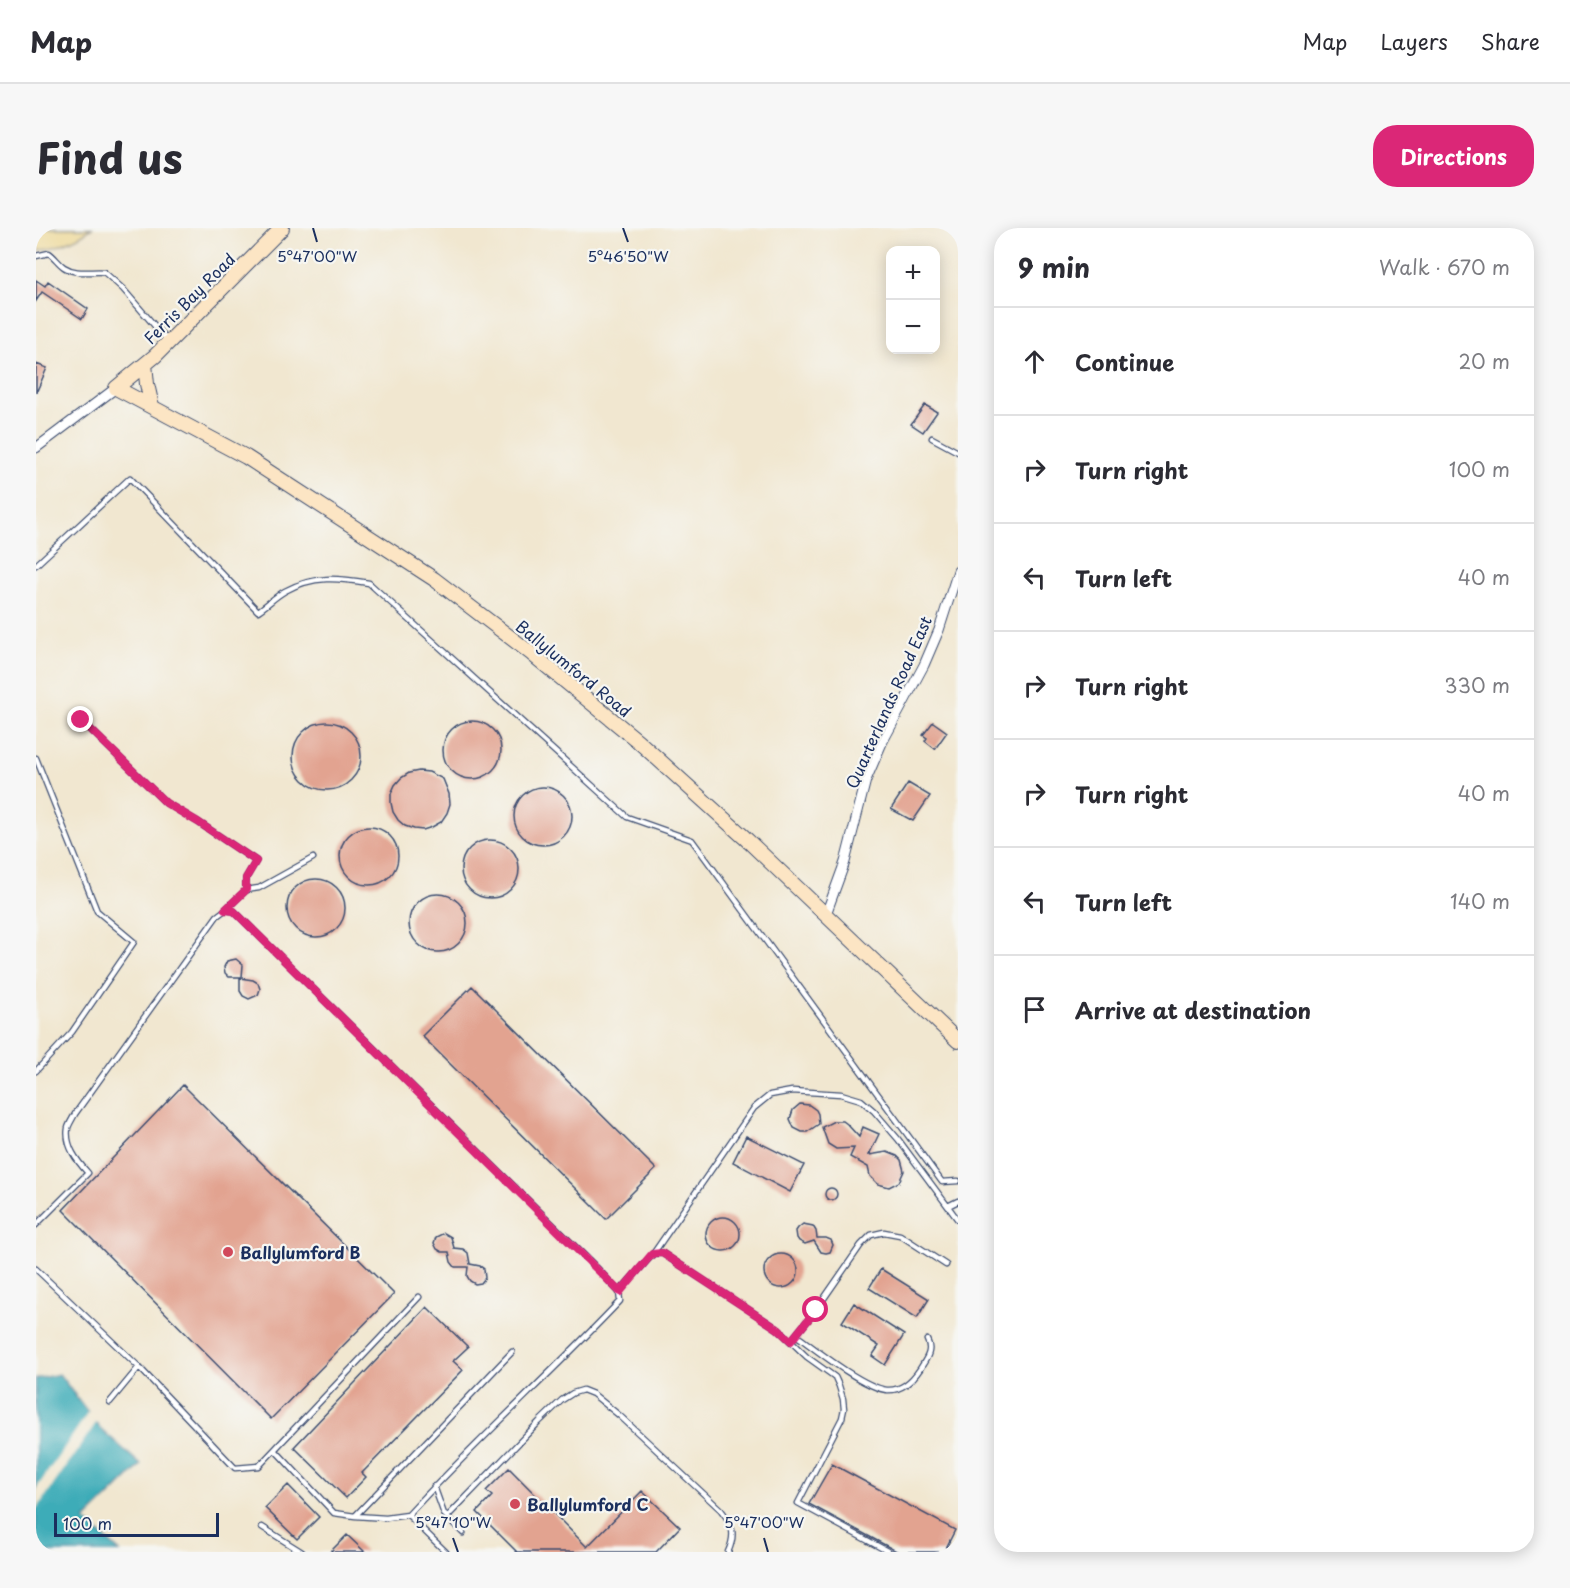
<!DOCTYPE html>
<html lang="en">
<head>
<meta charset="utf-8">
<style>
	body { margin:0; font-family:"Playpen Sans",sans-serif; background:#f7f7f7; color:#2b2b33 }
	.controls { position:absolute; right:18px; top:18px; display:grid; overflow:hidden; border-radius:12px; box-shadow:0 3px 15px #0003 }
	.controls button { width:54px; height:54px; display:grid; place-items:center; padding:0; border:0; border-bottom:2px solid #e1e1e2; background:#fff; color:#2b2b33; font:30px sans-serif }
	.scale { position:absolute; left:18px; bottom:15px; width:165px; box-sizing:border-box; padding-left:6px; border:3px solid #1b2f5e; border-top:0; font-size:16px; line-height:21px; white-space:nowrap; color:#1b2f5e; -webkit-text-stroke:4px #f6f6f2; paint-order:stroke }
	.stop { position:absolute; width:18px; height:18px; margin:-14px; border:4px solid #db2777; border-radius:50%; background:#fff }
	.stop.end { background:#db2777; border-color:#fff; box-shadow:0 2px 6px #0008 }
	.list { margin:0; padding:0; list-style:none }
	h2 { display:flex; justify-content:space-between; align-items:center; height:78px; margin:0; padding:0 24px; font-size:26px }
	h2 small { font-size:20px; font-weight:400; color:#7c7c81 }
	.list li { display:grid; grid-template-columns:39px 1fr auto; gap:18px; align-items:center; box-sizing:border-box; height:108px; padding:0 24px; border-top:2px solid #e1e1e2 }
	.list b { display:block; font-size:22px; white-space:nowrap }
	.list em { font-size:20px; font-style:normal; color:#7c7c81 }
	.icon { flex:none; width:33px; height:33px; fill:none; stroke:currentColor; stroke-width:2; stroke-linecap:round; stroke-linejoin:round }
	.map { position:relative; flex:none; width:922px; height:1324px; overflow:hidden; border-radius:24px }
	header { display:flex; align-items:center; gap:36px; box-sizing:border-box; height:84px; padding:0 30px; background:#fff; border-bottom:2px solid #e1e1e2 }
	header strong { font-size:28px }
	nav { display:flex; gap:33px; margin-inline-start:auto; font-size:21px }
	.intro { display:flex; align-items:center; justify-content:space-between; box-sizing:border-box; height:144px; padding:0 36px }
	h1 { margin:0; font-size:42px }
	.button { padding:15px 27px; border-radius:24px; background:#db2777; color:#fff; font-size:21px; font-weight:700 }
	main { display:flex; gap:36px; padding:0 36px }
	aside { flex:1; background:#fff; border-radius:24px; box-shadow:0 3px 15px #0003 }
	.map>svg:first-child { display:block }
</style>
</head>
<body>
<header>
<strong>Map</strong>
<nav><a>Map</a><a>Layers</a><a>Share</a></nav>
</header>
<div class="intro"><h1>Find us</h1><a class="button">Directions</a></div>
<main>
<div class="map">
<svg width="922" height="1324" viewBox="0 0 922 1324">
	<rect width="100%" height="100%" fill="#f6f6f2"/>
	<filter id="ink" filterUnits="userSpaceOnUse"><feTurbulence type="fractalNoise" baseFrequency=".0167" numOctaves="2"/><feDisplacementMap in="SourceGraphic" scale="12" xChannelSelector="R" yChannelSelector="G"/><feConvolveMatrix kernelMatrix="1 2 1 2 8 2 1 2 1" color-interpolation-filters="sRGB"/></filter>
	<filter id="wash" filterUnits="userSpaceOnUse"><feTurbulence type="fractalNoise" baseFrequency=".008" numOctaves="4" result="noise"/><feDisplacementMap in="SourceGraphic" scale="24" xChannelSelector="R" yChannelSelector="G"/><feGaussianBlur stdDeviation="1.35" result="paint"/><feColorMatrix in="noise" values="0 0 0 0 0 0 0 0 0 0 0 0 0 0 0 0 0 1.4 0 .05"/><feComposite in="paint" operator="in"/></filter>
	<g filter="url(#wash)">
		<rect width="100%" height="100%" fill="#f1e7d0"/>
		<!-- sand -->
		<path fill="#eeda9e" stroke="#84847e" stroke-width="1.5" d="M0,0H56C40,12 19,20 0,23Z"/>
		<!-- water -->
		<path fill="#3cacb8" stroke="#2c6e8b" stroke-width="1.5" d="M23,1146L64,1200L105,1237L49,1292L84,1324H0V1151Z"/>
		<!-- pier -->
		<path fill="#f1e7d0" d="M54,1182L63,1193L60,1195L0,1282V1261Z"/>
		<g id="blocks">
			<!-- building -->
			<path fill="#e2a390" d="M0,52L9,58L12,53L52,81L46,91L6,64L0,73Z
				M0,136L11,140L0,165Z
				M889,177L901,184L887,204L875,196Z
				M407 522a29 29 0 1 1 58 0a29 29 0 1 1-58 0Z
				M257 528a34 34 0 1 1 68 0a34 34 0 1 1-68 0Z
				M897,494L911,504L899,521L889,513L891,510L887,507Z
				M383,543L393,544L407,551L413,566L414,576L411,585L405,594L396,599L387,602L378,601L369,598L362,592L357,584L355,575V566L359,557L365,550L373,545Z
				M872,555L894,568L877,593L855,581Z
				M478 588a29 29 0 1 1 58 0a29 29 0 1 1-58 0Z
				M304 628a29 29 0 1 1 58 0a29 29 0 1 1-58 0Z
				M425 641a29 29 0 1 1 58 0a29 29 0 1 1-58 0Z
				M251 680a29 29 0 1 1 58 0a29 29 0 1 1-58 0Z
				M373 695a29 29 0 1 1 58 0a29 29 0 1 1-58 0Z
				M200,731L207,737L206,749H193L189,745L188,739L191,733Z
				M204,750L217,752L222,755L224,761L222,767L213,771L207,768L204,763Z
				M436,758L620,941L570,991L386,808Z
				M147,857L358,1066L235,1191L27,982Z
				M764,876L773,877L780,882L782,886L783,896L771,904H766L758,900L754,891L757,882Z
				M798,893H807L811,896L823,909L827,899L843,906L833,927L851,924L861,928L865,932L868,943L863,954L853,959L842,956L834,948L832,939L814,929L818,920L800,921L792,916L786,899Z
				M710,908L768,937L754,964L697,934Z
				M789 966a6 6 0 1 1 12 0a6 6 0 1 1-12 0Z
				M670 1006a17 17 0 1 1 34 0a17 17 0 1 1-34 0Z
				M767,996L777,998L780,1003L781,1010H790L795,1012L797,1017L794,1024L790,1025L785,1024L778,1013L769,1016L763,1013L761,1010L760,1003L762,1000Z
				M408,1005L415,1009L418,1020L427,1021L432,1025L434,1036L444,1038L448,1041L449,1050L445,1055L439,1056L434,1053L431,1048L432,1039H419L415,1034L413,1024H406L401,1021L398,1015L400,1009Z
				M728 1043a17 17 0 1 1 34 0a17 17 0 1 1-34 0Z
				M845,1041L893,1071L881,1090L833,1060Z
				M818,1075L868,1107L849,1137L836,1128L843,1118L806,1094Z
				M391,1079L432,1119L417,1133L427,1142L326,1245L330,1249L310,1270L258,1219Z
				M796,1236L919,1302L908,1324H862L773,1276Z
				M473,1240L551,1319L606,1263L644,1299L620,1324H481L441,1284L456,1268L450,1263Z
				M252,1257L283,1289L261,1311L229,1280Z
				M311,1307L329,1324H294Z"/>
		</g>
	</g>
	<g filter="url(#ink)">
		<use href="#blocks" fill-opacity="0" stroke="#3b4b6f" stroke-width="1.5"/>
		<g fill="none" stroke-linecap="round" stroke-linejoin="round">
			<!-- lane casing -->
			<g stroke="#3b4b6f" stroke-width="7">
				<path id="lane" d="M0,28L13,25C19,29 22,35 28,39C40,47 54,43 68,44L87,61L131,112
					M896,210L922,224
					M0,337L94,250L222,383C231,377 240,368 249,363C278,347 302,350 333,355L591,589L656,612L906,954L922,953
					M45,492L130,575L162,594L220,633L210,650V662
					M0,530L61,683L98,714L36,804L0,843
					M189,682L210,662L223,660L277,630
					M912,978L922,973
					M0,997L52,945C41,933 29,918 32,900C33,896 37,890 39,886L181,688L189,682L198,683L562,1041L583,1064L584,1073C515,1146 440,1213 372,1287L350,1290L319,1288
					M617,1026L718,880L734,867L756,863L805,866L825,872L838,883L862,911L922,992
					M0,1041L103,1139L199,1240L223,1238L383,1069
					M583,1064L617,1026L626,1025L742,1101L771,1129L799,1149L803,1158L807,1171L808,1181L806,1190L762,1275L853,1324
					M760,1107C779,1121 828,1160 851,1162C866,1163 876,1153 884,1141C890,1131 897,1123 891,1112
					M755,1113L780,1082L825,1017L835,1007L848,1004L864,1007L910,1037
					M74,1174L103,1139
					M239,1222L298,1285L319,1288L476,1124
					M398,1258L408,1286L427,1305
					M372,1287L410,1324
					M411,1289L503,1194L526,1172L537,1165L547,1162L557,1166L584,1188L685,1282C697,1297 700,1306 692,1324
					M226,1299L266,1324"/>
			</g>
			<!-- street casing -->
			<g stroke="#3b4b6f" stroke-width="11">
				<path id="street" d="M0,220L80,160
					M790,686L809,634L830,552L846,515L888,437L903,402L922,343"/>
			</g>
			<!-- secondary casing -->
			<g stroke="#3b4b6f" stroke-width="16">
				<path id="secondary" d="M246,0L119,128L80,160L210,229L398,351L496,426L602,513L708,609L922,813
					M109,136L111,156L116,178"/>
			</g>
			<!-- lane -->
			<use href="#lane" stroke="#fff" stroke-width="4.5"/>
			<!-- street -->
			<use href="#street" stroke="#fff" stroke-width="9"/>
			<!-- secondary -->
			<use href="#secondary" stroke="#fce5c4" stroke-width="14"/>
		</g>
	</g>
	<g fill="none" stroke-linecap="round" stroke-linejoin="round" filter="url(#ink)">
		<!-- route -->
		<path stroke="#db2777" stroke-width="8" d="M45,492L130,575L162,594L220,633L210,650V662L189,682L198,683L584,1064L616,1026L626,1025L742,1101L755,1113L780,1082"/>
	</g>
	<!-- ticks -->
	<path fill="none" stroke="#1b2f5e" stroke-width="2" d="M277,0L281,14M587,0L592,14M417,1310L422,1324M728,1310L732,1324"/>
	<!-- markers -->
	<g fill="#d1495b" stroke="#f6f6f2" stroke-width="2">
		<circle cx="192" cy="1024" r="6"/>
		<circle cx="479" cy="1276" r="6"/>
	</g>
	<g text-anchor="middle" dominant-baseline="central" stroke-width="4.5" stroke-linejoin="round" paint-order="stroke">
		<!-- street labels -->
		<g font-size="16" fill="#1b2f5e" stroke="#f6f6f2">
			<text transform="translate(153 70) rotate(-45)">Ferris Bay Road</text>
			<text transform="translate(538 440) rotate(39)">Ballylumford Road</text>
			<text transform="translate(852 474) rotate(-66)">Quarterlands Road East</text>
		</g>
		<!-- poi labels -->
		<g font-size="16" font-weight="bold" fill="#1b2f5e" stroke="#f6f6f2" text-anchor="start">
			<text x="204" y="1024">Ballylumford B</text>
			<text x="491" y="1276">Ballylumford C</text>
		</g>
	</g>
	<g font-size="15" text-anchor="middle" fill="#1b2f5e" stroke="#f6f6f2" stroke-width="4.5" stroke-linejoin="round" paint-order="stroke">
		<text x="592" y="34">5°46'50"W</text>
		<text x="281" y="34">5°47'00"W</text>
		<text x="417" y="1300">5°47'10"W</text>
		<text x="728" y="1300">5°47'00"W</text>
	</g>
</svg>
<div class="controls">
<button>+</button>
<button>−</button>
</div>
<div class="scale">100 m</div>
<div class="stop" style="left:780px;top:1082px"></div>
<div class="stop end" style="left:45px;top:492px"></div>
</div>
<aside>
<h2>9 min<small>Walk · 670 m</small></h2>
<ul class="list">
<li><svg class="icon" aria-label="ahead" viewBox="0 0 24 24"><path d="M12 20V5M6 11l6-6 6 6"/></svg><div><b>Continue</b></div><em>20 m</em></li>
<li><svg class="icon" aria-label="right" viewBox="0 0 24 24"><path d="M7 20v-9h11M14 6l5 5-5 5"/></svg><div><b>Turn right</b></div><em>100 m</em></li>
<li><svg class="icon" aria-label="left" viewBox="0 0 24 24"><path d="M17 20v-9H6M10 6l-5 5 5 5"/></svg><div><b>Turn left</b></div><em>40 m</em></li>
<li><svg class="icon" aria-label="right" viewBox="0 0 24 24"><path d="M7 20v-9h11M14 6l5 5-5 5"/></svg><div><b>Turn right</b></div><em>330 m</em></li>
<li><svg class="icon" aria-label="right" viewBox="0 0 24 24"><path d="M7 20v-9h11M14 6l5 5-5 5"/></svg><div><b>Turn right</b></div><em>40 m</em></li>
<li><svg class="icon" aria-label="left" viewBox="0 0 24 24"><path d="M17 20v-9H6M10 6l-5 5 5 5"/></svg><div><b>Turn left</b></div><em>140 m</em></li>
<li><svg class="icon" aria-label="arrive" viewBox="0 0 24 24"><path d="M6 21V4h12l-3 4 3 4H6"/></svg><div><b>Arrive at destination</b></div></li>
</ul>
</aside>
</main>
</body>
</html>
